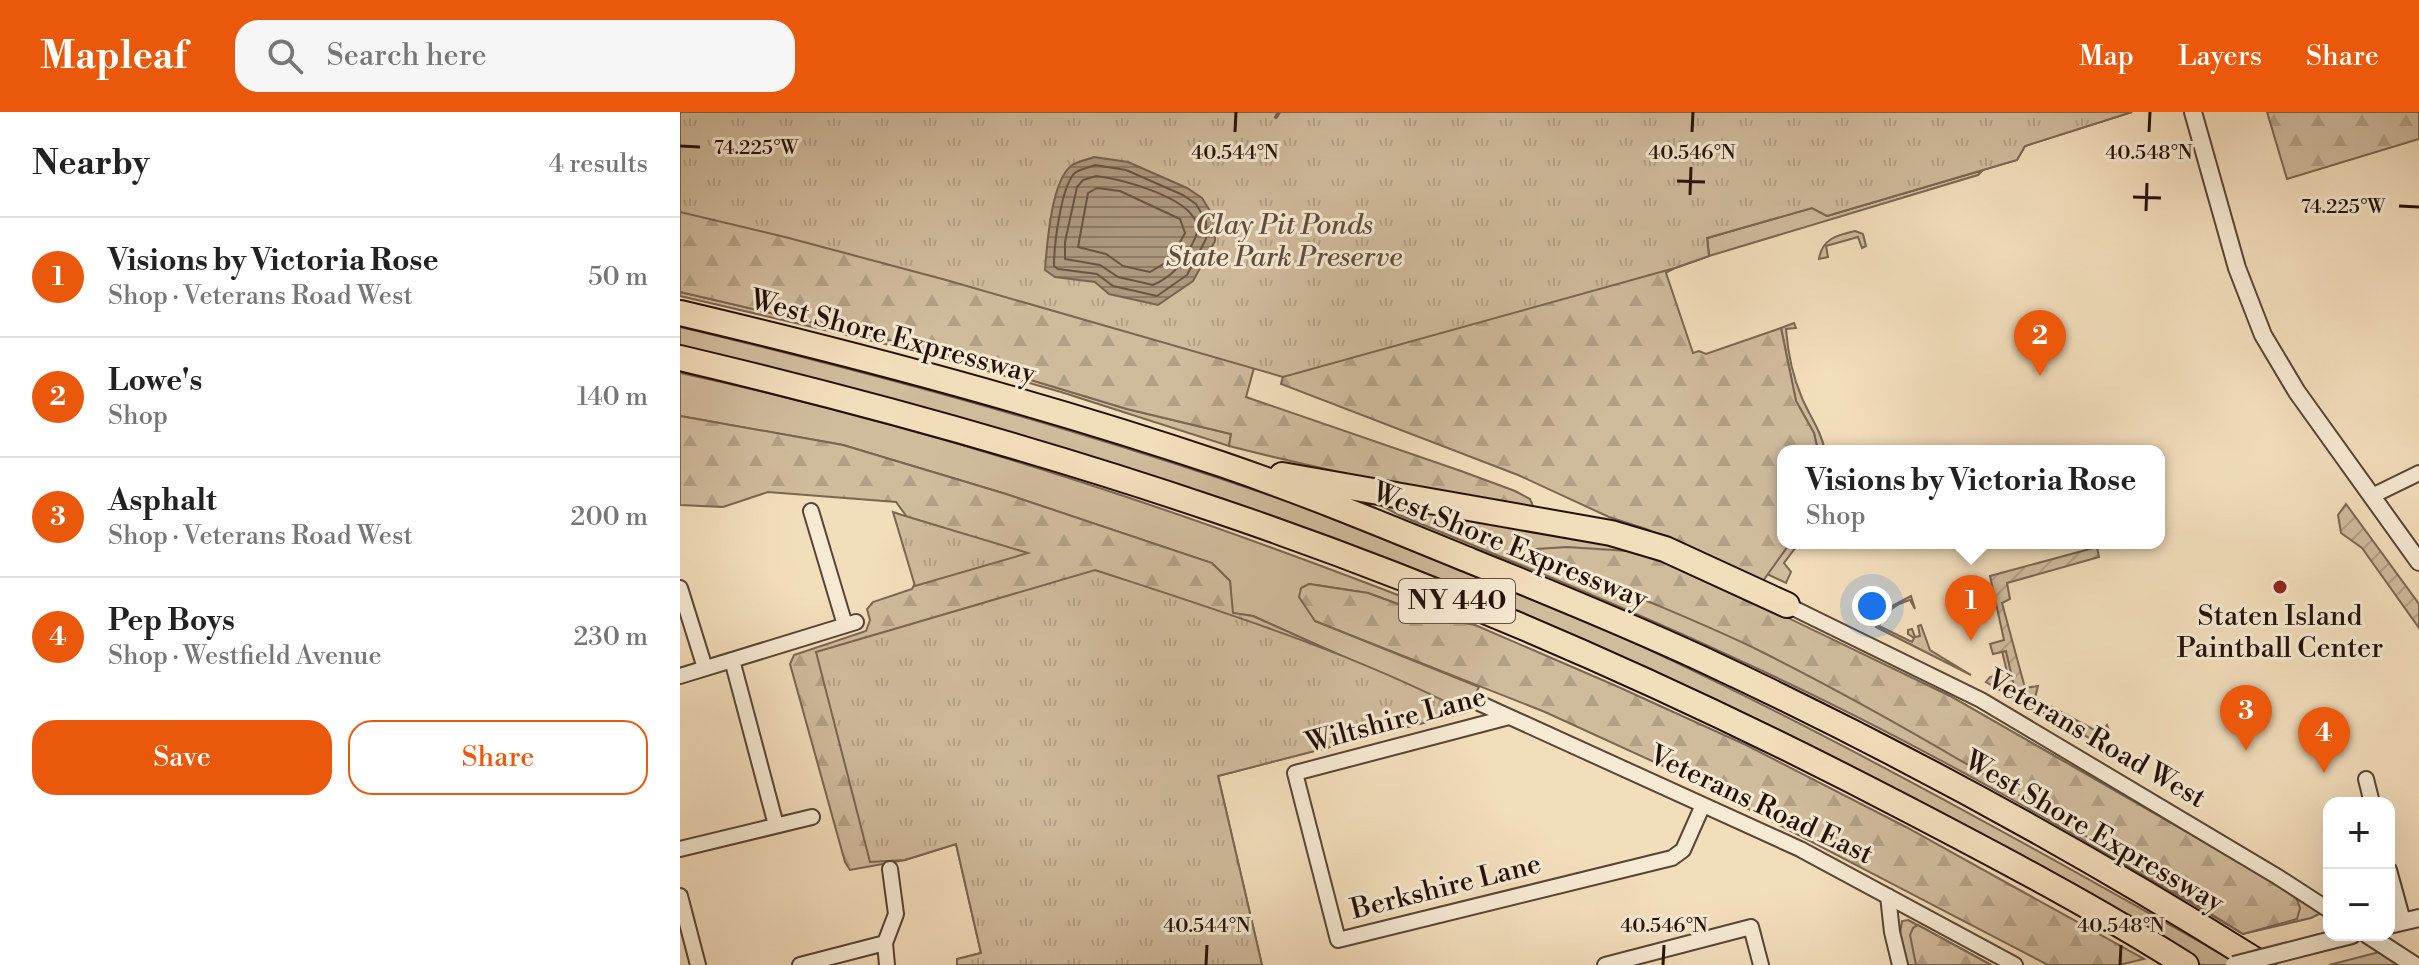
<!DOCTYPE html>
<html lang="en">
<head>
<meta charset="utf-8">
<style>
	body { margin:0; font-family:"Libre Bodoni",serif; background:#f6f6f6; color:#222 }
	.controls { position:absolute; right:24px; bottom:24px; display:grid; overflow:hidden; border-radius:16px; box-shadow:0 8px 32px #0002 }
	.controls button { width:72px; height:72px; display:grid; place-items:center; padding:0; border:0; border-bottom:2px solid #e0e0e0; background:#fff; color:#222; font:40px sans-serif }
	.you { position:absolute; left:1192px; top:494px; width:28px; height:28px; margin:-20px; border:6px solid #fff; border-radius:50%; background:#1a73e8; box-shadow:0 0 0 12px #1a73e833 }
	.badge { display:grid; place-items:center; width:52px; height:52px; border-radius:50%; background:#ea580c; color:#fff; font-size:26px; font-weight:700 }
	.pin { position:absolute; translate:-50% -66px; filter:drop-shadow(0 2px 4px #0008) }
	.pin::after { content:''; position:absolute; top:42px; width:28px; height:24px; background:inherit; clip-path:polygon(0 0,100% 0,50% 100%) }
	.popup { position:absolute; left:1097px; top:333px; width:388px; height:104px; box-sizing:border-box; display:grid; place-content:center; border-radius:16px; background:#fff; filter:drop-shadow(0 2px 6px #0005); font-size:26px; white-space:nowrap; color:#767676 }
	.popup b { font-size:30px; color:#222 }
	.popup::after { content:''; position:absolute; left:50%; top:100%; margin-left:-16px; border:16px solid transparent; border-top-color:#fff }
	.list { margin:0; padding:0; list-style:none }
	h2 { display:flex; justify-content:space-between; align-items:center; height:104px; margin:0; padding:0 32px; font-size:34px }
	h2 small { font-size:26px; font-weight:400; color:#767676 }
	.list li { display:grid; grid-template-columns:52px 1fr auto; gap:24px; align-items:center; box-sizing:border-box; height:120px; padding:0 32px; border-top:2px solid #e0e0e0 }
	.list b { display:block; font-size:30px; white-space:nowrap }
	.list p { margin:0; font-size:26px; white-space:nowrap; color:#767676 }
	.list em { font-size:26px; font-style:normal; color:#767676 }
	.actions { display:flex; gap:16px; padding:24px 32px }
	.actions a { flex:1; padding:18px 0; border:2px solid #ea580c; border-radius:24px; text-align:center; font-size:28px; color:#ea580c }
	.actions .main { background:#ea580c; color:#fff }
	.icon { flex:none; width:44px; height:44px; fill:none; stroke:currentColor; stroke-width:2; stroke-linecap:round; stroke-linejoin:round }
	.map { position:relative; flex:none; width:1739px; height:853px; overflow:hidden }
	header { display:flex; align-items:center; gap:48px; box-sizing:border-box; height:112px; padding:0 40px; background:#ea580c; color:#fff }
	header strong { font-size:38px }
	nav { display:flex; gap:44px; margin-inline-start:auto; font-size:28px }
	.search { width:560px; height:72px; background:#f6f6f6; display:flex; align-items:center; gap:20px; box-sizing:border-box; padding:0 28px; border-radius:24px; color:#767676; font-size:30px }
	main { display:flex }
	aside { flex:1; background:#fff }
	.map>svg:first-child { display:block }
</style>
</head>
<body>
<header>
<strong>Mapleaf</strong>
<div class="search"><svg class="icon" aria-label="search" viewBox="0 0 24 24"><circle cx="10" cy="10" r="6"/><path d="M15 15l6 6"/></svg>Search here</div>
<nav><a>Map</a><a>Layers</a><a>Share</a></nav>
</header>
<main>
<aside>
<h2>Nearby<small>4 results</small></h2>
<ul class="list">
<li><span class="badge">1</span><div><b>Visions by Victoria Rose</b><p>Shop · Veterans Road West</p></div><em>50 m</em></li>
<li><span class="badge">2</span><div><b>Lowe's</b><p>Shop</p></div><em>140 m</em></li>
<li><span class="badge">3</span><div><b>Asphalt</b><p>Shop · Veterans Road West</p></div><em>200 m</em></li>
<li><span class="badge">4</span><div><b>Pep Boys</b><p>Shop · Westfield Avenue</p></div><em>230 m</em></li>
</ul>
<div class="actions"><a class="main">Save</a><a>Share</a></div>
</aside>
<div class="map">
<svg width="1739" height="853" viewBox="0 0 1739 853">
	<defs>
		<pattern id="forest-firs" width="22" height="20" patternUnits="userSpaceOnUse" patternTransform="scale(2)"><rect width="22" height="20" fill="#d0bb9d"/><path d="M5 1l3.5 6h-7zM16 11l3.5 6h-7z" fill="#b2a086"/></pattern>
		<pattern id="park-tufts" width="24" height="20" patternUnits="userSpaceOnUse" patternTransform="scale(2)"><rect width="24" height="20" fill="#d0bb9d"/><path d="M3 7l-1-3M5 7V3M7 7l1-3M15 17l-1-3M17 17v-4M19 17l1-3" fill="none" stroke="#b2a086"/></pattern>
		<pattern id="garden-furrows" width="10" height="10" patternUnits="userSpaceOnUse" patternTransform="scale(2)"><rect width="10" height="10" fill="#d0bb9d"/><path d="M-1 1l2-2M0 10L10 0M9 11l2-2" fill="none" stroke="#b2a086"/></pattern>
		<pattern id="water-rules" width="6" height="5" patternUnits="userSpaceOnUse" patternTransform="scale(2)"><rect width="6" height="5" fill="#ad987e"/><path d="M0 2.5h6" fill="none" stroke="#8d7b65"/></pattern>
	</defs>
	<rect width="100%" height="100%" fill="#f3debc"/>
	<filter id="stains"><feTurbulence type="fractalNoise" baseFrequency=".0025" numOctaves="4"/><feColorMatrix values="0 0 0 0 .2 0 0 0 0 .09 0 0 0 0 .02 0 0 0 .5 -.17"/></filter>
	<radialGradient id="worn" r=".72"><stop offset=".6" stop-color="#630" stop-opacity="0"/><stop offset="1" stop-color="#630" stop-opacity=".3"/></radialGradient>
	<!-- grass -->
	<path fill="#d0bb9d" stroke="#7a6652" stroke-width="2" d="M1303,58L1298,63L1029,144L1027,126L1133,95L1147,104Z
		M1175,119L1183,122L1186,134L1182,136L1178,125L1146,134L1148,145L1139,147C1142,127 1157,123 1175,119Z
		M0,180L255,239L447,297L551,322L549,334L381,280L244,241L0,184Z
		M1114,211L1116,216L1106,217C1108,242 1112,263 1122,286C1130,305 1141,318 1145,339H1138L1134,321L1116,289L1101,216Z
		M0,215C263,278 522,351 773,452C1047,562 1305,709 1561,853H1521L1394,779L1028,588L237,294L0,234Z
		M0,261C272,319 537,411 795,513L756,506L688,481L629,472L635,509L799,575L786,600L573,504L552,501L550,469L532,451L326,382L163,333L0,304Z
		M702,394L936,430L1270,584L1638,795L1641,801L1631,806L1563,822C1409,730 1254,639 1091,563C969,505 844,454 719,403Z
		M1110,431H1119L1104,451L1111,460L1106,471L1087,462Z
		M1231,484L1235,497L1230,488C1215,492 1205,500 1199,514L1232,530L1234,526L1228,522V518L1232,517L1235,525L1240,524L1238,514L1241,513L1250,538L1291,563L1196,515L1208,496Z
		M1326,538L1338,589L1306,570L1310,565L1327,560L1322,539Z
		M1228,808L1311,853H1228L1220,822L1222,809Z
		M1703,839L1724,853H1649Z"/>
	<!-- forest -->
	<path fill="url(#forest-firs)" stroke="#7a6652" stroke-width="2" d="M0,0H1452L1345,34L1337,48L1147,104L1132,96L1027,126L1029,144L995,156L986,161L1013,241L1019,239L1026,242L1101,216L1116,289L1134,321L1138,339H1103V431H1110L1083,469L966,417L929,405L838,363L601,272L615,218L586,212L566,285L781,359L835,379L850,387L853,394L848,396C747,380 648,359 549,334L551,322L447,297L255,239L0,180Z
		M1587,0H1739V27L1607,67Z
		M0,304L163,333L326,382L532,451L550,469L553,501L573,504L786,600L538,664L582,853H277V847L301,841L276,732L225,748L170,758L165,750L110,552L114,543L186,519L190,508L187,497L193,490L232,477L238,465V420L216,390L88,380L43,395L0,393Z
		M887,435L963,440L1069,487L1270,584L1615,782L1620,796L1617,807L1563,822C1406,724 1248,623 1082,540C1008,503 929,477 856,437Z
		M629,472L688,481L756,506L795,513L934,573L1066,633L1226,715L1464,847L1439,853H1368L1007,665L865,600L635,509L619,485L621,476Z
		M1238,813L1311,853H1236L1230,823L1233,816Z"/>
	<!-- park -->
	<path fill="url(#park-tufts)" stroke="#7a6652" stroke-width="2" d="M0,0H1452L1345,34L1337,48L1147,104L1132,96L1027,126L1029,144L995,156L603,265L266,168L105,125L0,100Z
		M213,400L222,403L348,441L235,474Z
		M415,458C540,499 669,539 786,600L538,664L582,853H277V847L301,841L276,732L225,748L190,750L136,540Z"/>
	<!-- garden -->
	<path fill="url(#garden-furrows)" stroke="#7a6652" stroke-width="2" d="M1666,392L1739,492V516L1682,436L1661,421L1658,403Z
		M1417,435L1419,445L1327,471L1330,487L1322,491L1345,576L1358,574L1355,586L1420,621L1427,613L1431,624L1422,633L1337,587L1326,539L1313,542L1310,532L1324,528L1310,464Z"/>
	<!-- water -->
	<path fill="url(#water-rules)" stroke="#77624e" stroke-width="2" d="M414,45L448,50L507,76L522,86L535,107V129L513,169L478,193L429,182L415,170L375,165L365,158C367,133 371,70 391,54C397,49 407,48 414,45Z"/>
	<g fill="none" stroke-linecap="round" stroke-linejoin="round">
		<!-- shore -->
		<path stroke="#695442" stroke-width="2" d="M415,53L446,58L503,83L516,92L526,109V127L507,163L477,184L433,174L417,162L378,157L374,154C374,135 381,71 396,60C401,57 410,55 415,53Z
			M416,64C441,67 506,84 516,110C520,121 513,130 508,140C500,156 489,166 473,173L438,165L420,153L385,147V130L397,75L403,68Z
			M417,76L440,79L500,107L505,121L490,148L470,160L443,154L426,142L398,135L408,81Z"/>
		<!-- stream -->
		<path stroke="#77624e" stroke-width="4" d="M596,5L599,0"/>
		<!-- minor casing -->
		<g stroke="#584434" stroke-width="18">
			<path id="minor" d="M1692,384L1739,361
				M131,399L165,513
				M0,476L25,556
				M1107,493L1301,588L1598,765L1649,798
				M52,548L96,713
				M0,564L176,510
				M799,591L1120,737L1335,853
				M829,605L615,661L658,828L992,746L1003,738L1023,693
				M1686,667L1692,691
				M0,737L132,705
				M1709,758L1723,809
				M0,784L18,853
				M1208,784L1212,820L1220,853
				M120,853L205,831
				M207,853L205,831L216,802L210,757
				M925,853L1071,815L1081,853"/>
		</g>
		<!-- tertiary casing -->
		<g stroke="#584434" stroke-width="20">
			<path id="tertiary" d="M1513,0L1557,156L1583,223L1617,280L1739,450
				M1709,813L1739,806
				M1688,823L1734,853
				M1640,831L1672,823"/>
		</g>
		<!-- motorway casing -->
		<g stroke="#251007" stroke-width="28">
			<path id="motorway" d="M0,201C183,244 363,292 541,352C626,381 708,415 791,449C868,480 946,512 1022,547C1215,637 1403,740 1583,853
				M0,246C181,289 360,338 536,398C773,478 1005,581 1227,697C1321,746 1416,796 1506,853
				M602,363L931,421L985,437L1107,493"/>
		</g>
		<!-- minor -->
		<use href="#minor" stroke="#f7ead3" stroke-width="14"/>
		<!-- tertiary -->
		<use href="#tertiary" stroke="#f7ead3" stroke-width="16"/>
		<!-- motorway -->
		<use href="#motorway" stroke="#f3debc" stroke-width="24"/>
		<!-- tertiary-bridge casing -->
		<g stroke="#584434" stroke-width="20" stroke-linecap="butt">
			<path id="tertiary-bridge" d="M1554,853L1640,831"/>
		</g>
		<!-- tertiary-bridge -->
		<use href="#tertiary-bridge" stroke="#f7ead3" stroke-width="16"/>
	</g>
	<!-- ticks -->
	<path fill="none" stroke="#251007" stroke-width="3" d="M555,20L556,0M1012,20L1013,0M1469,20L1470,0M0,34L20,35M997,69L1025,70M1010,83L1011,55M1453,85L1481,86M1719,94L1739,95M1466,99L1467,71M526,853L527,833M983,853L984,833M1440,853L1441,833"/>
	<!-- markers -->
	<circle fill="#8f2418" stroke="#f7ead3" stroke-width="3" cx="1600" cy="475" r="8"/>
	<g text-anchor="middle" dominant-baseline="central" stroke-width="6" stroke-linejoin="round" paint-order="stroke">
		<!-- shield labels -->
		<rect fill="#f7ead3" stroke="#645144" stroke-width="2" x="719" y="467" width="116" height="44" rx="6"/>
		<g font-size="26" font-weight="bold" fill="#251007">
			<text x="777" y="489">NY 440</text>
		</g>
		<!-- park labels -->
		<g font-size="28" font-style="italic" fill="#614c3c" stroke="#f7ead3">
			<text x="604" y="113">Clay Pit Ponds<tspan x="604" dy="32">State Park Preserve</tspan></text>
		</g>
		<!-- street labels -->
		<g font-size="28" fill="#251007" stroke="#f7ead3">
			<text transform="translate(213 225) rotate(15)">West Shore Expressway</text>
			<text transform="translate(830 434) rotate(22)">West Shore Expressway</text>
			<text transform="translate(716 608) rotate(-15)">Wiltshire Lane</text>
			<text transform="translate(1416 627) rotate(30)">Veterans Road West</text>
			<text transform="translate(1081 693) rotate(25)">Veterans Road East</text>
			<text transform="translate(1414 720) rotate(30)">West Shore Expressway</text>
			<text transform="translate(766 775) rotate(-14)">Berkshire Lane</text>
		</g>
		<!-- poi labels -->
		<g font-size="28" fill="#251007" stroke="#f7ead3">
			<text x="1600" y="504">Staten Island<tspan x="1600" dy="32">Paintball Center</tspan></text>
		</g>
	</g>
	<g font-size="20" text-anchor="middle" fill="#251007" stroke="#f7ead3" stroke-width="6" stroke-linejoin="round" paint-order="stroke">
		<text x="76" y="42">74.225°W</text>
		<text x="555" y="47">40.544°N</text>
		<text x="1012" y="47">40.546°N</text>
		<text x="1469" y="47">40.548°N</text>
		<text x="1663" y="101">74.225°W</text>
		<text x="527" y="820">40.544°N</text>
		<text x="984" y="820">40.546°N</text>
		<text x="1441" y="820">40.548°N</text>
	</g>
	<rect width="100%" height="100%" filter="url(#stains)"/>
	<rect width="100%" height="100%" fill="url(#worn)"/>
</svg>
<div class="controls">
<button>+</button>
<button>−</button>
</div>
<div class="you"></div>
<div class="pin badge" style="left:1291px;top:529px">1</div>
<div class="popup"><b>Visions by Victoria Rose</b>Shop</div>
<div class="pin badge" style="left:1360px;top:264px">2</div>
<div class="pin badge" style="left:1566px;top:639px">3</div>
<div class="pin badge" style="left:1644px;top:661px">4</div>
</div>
</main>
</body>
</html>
